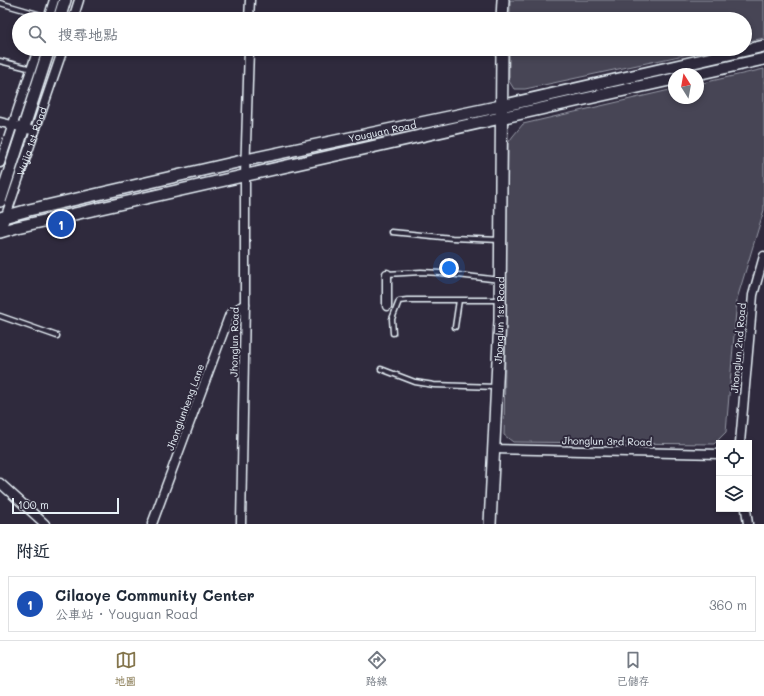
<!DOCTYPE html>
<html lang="zh-TW">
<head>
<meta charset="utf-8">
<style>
	body { margin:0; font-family:Mali,"LXGW WenKai TC",sans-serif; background:#f6f6f7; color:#1f2937 }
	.controls { position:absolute; right:12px; bottom:12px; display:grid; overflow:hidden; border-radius:0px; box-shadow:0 2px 6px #0003 }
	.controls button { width:36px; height:36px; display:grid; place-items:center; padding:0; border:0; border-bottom:1px solid #e0e1e3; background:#fff; color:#1f2937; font:20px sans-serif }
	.compass { position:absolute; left:668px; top:68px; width:36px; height:36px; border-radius:50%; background:#fff; box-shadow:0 2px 6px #0003; rotate:349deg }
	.scale { position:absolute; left:12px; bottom:10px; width:107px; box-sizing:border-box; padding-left:4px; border:2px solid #e8f1f8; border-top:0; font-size:11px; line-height:14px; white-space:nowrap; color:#e8f1f8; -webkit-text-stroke:3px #2f2a3d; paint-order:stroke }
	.you { position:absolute; left:449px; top:268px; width:14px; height:14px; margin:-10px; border:3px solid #fff; border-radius:50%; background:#1a73e8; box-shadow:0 0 0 6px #1a73e833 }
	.badge { display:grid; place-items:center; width:26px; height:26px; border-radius:50%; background:#84754c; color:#fff; font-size:13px; font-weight:700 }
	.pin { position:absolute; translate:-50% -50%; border:2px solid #fff; box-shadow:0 1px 4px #0006 }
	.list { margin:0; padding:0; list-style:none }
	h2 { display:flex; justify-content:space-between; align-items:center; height:52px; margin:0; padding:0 16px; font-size:17px }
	h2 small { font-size:13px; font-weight:400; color:#747a83 }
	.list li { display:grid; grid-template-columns:26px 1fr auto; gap:12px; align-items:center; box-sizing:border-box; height:56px; margin:0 8px 8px; padding:0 8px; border:1px solid #e0e1e3; border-radius:0px }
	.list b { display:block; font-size:15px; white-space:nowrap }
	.list p { margin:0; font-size:13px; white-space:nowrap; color:#747a83 }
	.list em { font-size:13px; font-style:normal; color:#747a83 }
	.icon { flex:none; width:22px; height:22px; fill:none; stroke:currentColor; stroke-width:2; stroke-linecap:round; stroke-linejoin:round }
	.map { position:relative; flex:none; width:764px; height:524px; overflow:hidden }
	.search { position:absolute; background:#fff; box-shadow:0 2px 6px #0003; left:12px; right:12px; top:12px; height:44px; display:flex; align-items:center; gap:10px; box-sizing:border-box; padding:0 14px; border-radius:22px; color:#747a83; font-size:15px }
	.sheet { height:116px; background:#fff }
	nav { display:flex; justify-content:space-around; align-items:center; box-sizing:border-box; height:56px; border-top:1px solid #e0e1e3; background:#fff; font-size:11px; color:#747a83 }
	nav a { display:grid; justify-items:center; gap:2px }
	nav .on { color:#84754c }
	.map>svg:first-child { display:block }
</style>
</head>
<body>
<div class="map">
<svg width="764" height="524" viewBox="0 0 764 524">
	<rect width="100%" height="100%" fill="#2f2a3d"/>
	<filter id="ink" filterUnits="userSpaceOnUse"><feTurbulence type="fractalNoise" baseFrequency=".025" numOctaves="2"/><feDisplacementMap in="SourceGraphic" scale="8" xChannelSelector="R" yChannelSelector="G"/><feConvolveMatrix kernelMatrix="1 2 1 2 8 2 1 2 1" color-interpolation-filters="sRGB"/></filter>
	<g filter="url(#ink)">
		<!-- green -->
		<path fill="#464455" stroke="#979aa6" d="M510,0H764V38L745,42V19H510Z
			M509,49H712L525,89H514L509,81Z
			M764,69V210L737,299L726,432L714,444L513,442L504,435L508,143L513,136L523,124L674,89V98H698V84Z"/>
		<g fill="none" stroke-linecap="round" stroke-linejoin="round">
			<!-- lane casing -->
			<g stroke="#e8f1f8" stroke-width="7">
				<path id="lane" d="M0,3L48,17
					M0,61L32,69
					M392,232L452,238L500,240
					M387,274L421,272L441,273L500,280
					M0,316L57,336
					M455,327L459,300
					M393,333L392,319L399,301L407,300H500
					M381,369L415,382L434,385L496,387"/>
			</g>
			<!-- street casing -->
			<g stroke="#e8f1f8" stroke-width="11">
				<g id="street">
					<path d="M48,19L54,0"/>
					<path d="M73,19L79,0"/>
					<path d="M249,19L250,0"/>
					<path d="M0,122L35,131"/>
					<path d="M0,163L38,49"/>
					<path id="s1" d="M0,233L63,49"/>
					<path d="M387,306V274"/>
					<path d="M740,443L753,295L764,256"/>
					<path d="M494,449L719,454"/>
					<path d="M0,483L45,524"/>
					<path d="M746,509L748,524"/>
					<path d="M152,524L230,314L245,304"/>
					<path d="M241,524L245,304V176L249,49"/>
				</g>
			</g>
			<!-- secondary casing -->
			<g stroke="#e8f1f8" stroke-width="14">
				<g id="secondary">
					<path d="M59,19L65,0"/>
					<path d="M502,19L503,0"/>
					<path d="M697,74L764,59"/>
					<path d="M0,201L49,49"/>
					<path id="s2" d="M0,218L29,210L246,160L501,106L764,46"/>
					<path d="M0,232L17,227C236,178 455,127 674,79"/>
					<path id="s3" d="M490,524L500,320L502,49"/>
				</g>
			</g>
			<!-- lane -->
			<use href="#lane" stroke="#2f2a3d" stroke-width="4"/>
			<!-- street -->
			<use href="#street" stroke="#2f2a3d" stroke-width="8"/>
			<!-- secondary -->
			<use href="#secondary" stroke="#2f2a3d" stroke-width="11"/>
		</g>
	</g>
	<g text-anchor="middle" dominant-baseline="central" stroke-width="4" stroke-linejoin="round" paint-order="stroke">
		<!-- street labels -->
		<g font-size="10" fill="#e8f1f8" stroke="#2f2a3d">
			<text stroke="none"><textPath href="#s2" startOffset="392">Youguan Road</textPath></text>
			<text stroke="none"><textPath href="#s1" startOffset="97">Wujia 1st Road</textPath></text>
			<text stroke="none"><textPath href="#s3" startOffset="204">Jhonglun 1st Road</textPath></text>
			<text transform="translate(234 342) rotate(-89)">Jhonglun Road</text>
			<text transform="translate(738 348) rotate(-85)">Jhonglun 2nd Road</text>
			<text transform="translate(185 407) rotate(-70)">Jhonglunheng Lane</text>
			<text transform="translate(607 441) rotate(1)">Jhonglun 3rd Road</text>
		</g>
	</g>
</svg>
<div class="controls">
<button><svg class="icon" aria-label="locate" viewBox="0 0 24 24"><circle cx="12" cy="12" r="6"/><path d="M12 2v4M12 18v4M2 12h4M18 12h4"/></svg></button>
<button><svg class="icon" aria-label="layers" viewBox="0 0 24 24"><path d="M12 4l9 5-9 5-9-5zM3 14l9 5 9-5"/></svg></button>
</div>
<svg class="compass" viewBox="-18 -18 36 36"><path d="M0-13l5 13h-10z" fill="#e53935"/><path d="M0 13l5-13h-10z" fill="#747a83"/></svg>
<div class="scale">100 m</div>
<div class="you"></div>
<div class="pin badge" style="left:61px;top:224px;background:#1a4fb4">1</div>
<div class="search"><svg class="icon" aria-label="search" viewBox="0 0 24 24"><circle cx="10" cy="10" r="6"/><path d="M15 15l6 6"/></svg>搜尋地點</div>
</div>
<section class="sheet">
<h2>附近<small></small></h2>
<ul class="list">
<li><span class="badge" style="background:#1a4fb4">1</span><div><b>Cilaoye Community Center</b><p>公車站 · Youguan Road</p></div><em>360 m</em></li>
</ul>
</section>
<nav>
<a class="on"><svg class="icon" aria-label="map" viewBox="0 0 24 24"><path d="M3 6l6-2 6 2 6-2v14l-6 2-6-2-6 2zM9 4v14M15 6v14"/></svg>地圖</a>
<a><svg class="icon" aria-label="directions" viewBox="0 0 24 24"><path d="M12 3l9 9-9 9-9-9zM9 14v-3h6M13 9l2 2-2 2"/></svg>路線</a>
<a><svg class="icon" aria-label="saved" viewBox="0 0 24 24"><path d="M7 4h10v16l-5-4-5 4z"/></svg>已儲存</a>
</nav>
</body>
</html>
